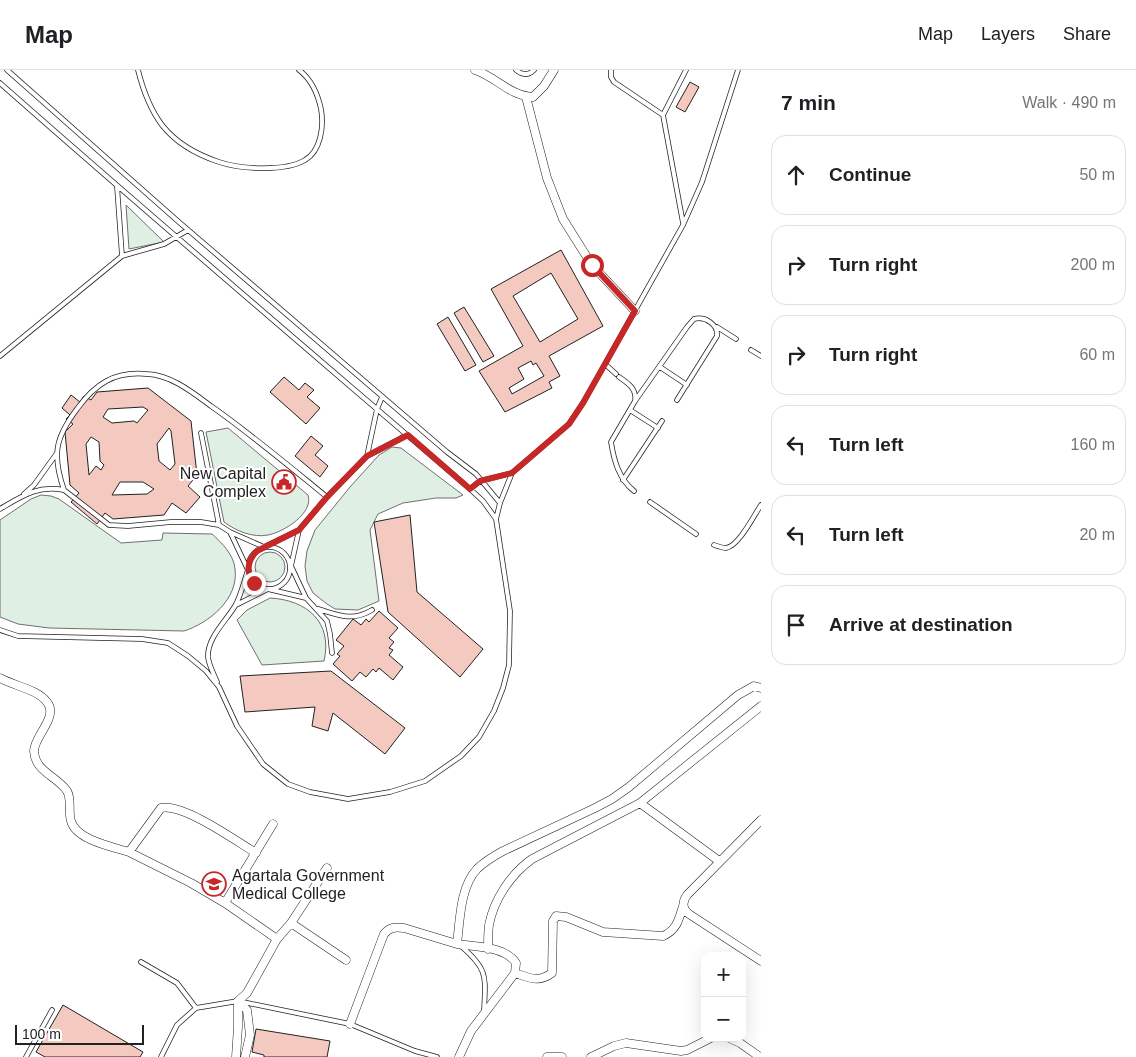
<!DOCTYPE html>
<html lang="en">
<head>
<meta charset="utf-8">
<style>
	body { margin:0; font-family:Helvetica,sans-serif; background:#f6f6f6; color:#202124 }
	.controls { position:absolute; right:15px; bottom:15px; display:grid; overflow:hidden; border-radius:10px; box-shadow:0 5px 20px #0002 }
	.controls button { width:45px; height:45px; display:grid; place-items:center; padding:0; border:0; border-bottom:1px solid #e0e0e0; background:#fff; color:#202124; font:25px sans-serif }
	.scale { position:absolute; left:15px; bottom:12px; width:129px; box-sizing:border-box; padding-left:5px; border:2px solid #222; border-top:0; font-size:14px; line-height:18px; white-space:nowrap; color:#222; -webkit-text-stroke:4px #fff; paint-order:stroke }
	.stop { position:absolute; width:15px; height:15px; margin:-11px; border:4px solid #c62828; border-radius:50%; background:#fff }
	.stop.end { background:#c62828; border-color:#fff; box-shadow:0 1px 5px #0008 }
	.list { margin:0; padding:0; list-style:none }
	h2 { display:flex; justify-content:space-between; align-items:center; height:65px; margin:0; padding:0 20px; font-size:21px }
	h2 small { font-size:16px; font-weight:400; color:#757577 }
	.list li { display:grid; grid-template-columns:32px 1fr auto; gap:15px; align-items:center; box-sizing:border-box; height:80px; margin:0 10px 10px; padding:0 10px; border:1px solid #e0e0e0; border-radius:15px }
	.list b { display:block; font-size:19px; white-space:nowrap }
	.list em { font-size:16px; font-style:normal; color:#757577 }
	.icon { flex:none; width:28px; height:28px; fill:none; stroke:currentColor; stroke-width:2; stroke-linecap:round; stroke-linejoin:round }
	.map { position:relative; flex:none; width:761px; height:987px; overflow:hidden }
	header { display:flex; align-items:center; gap:30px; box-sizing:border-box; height:70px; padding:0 25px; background:#fff; border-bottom:1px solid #e0e0e0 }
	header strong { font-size:24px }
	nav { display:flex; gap:28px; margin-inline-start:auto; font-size:18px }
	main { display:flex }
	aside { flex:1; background:#fff }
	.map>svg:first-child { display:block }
</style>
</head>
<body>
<header>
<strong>Map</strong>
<nav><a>Map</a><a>Layers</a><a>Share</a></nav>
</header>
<main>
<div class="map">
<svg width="761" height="987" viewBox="0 0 761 987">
	<rect width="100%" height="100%" fill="#fff"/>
	<!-- green -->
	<path fill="#e0efe3" stroke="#6f6f6f" d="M126,135L164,172L129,179Z
		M228,358L308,425C314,443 284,462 268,465C253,468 236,461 224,452L206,362Z
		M392,377L401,378L463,425L456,428H436L403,433L378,444L370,460L379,531L358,540L335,539L327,534L313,523L307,511L305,496L307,481L315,460L350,417L379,385Z
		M41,425L51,426L59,429L121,473L162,470L163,463L212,464C222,473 234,485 235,499C239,529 209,553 184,561L49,558L18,554L0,547V450L31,429Z
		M255 497a15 15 0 1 1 30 0a15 15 0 1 1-30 0Z
		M270,528C307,530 333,552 324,591L262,595L237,550L247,540Z"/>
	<!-- building -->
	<path fill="#f3c9c0" stroke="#222" fill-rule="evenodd" d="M690,12L699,17L685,42L676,37Z
		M561,180L603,256L549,286L560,306L549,312L552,318L505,342L479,301L523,276L491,219ZM551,203L578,249L540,272L513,226ZM531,291L533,295L536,293L544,306L512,324L509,318L524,309L518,298Z
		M464,237L494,286L483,292L454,243Z
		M448,247L476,295L465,301L437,254Z
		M284,307L299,320L305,313L314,320L307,327L320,338L306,354L270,322Z
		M148,318L191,351L197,405L188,416L200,427L186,443L172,433L164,445L113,449L105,443L97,454L71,432L79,423L70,415L65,362L73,354L66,349L70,345L62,338L71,325L80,332L84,326L91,330L97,322ZM143,337L148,340L137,353L134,351L112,353L103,347L108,339ZM169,358L171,361L175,394L170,400L159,391L157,374ZM91,367L99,372L100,391L104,395L101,400L96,396L89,405L86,374ZM120,412H143L154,419L147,424L112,425Z
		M311,366L323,376L315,385L328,396L320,407L295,386Z
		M410,445L417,522L483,579L460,607L388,542L374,452Z
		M379,541L398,558L389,568L394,572L389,578L393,580L389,585L403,597L393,610L379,598L376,602L373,599L366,607L360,602L352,611L333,594L340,586L337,584L344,576L336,570L353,549L361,555L366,549L369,552Z
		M331,601L405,658L385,684L333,643L328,661L312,656L315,637L245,642L240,606Z
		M63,935L143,982L140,987H45L36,982Z
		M256,959L330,971L327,987H264V985L252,982Z"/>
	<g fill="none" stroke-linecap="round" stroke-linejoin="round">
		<!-- lane casing -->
		<g stroke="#222" stroke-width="5.5">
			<path id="lane" d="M7,0L180,153L447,382L476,404L500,433
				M138,0C143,20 150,39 162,55C176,73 198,85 219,92C240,99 285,102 305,90C321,81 324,56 321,39C318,25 311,9 299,0
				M516,0C522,5 528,6 534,0
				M611,0V7L614,12L663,45L686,0
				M0,13C155,150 313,284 470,419L483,431L496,449
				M663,45L683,153
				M117,116L122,186
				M717,257L736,269
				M751,280L761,286
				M0,286L122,186L164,174L188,160
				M605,294L616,304
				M660,297L687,315
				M619,307C628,313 637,319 635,331L611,372C614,391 619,409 634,421
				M635,331L687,257L694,249C706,246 718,255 717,266L677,330
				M630,340L658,358
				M201,363L219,455L230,462L248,500C244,511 241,526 235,536C226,551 207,568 208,587C209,596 214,604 217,612
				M367,386L377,339L382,327
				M623,410L662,351
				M470,419L480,411L512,403L569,354L583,333L683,155L702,112L738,0
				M64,420L109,455L128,456L171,452H201L219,455
				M24,424L34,415L57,383
				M650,432L696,464
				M0,439C22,426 37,415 64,420C52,385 55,368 77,339C95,314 114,301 147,304C171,305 192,322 211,336C251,364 289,396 327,427
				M230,462L264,477L299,460
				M714,475C717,476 723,478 726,478C739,476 754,445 761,435
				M248 498a21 21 0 1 1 42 0a21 21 0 1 1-42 0Z
				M306,528L291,496L299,460L327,427L367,386L407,365
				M236,535L268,519L306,528L327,551L330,564L332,583
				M318,539C339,545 352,552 372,540
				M0,560L18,566L142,569L168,573L188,586L206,601L219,617L237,656L263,694L288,714L310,722L348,729L390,722L425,711L461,686L479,667L494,641L503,618L509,595L510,541L496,449L500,433L512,403
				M461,876C490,901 485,908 484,943
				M141,892L177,913L196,938
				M26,987L52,940
				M161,987L177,955L196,938L238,931L350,954L415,981L437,987"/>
		</g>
		<!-- street casing -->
		<g stroke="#222" stroke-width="9">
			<path id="street" d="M475,0C496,7 510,26 533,27L544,16L554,0
				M526,27L547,108L563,149L592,195L635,241
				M0,608C14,616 37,619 47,632C59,647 34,666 34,681C35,702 57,706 67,721C72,729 68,742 71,751C76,770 113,777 129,782
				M640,733L719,791
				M761,750L687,825C682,832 682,839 689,844L761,891
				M256,783C236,771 183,733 161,738L129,782L191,813L225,833L277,869
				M225,833L273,754
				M291,853L346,890
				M488,879C488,871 488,863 489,855C494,829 511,804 532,789L640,733L761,636
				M515,903C530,908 538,913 552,903L553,851L556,846L566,847L603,862L663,866C677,860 679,849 683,836
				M238,931L247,940L250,965L245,987
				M350,954L384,864C390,857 395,857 404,858L457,874
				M729,968L740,973L760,987
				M236,987L238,957V931L247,923L277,869L291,853L327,798
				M459,987L471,961L515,903L516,893C505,876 475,877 457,874C460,850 460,817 477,799C485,791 494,786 503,781L595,738L612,729L629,717L738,625L754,616L761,618
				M547,987H562
				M591,987L614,976L626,973L681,981L687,980L711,968"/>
		</g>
		<!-- lane -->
		<use href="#lane" stroke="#fff" stroke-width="4"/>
		<!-- street -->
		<use href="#street" stroke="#fff" stroke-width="8"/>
	</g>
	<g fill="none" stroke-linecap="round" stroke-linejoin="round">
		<!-- route -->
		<path stroke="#c62828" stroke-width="6" d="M254,513C246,502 247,491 257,481L299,460L327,427L367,386L408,365L470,419L480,411L512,403L569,354L583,333L635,241L592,195"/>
	</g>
	<!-- icons -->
	<defs>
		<g id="civic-ring" transform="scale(1.25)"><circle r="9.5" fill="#fff" stroke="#c62828" stroke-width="1.5"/><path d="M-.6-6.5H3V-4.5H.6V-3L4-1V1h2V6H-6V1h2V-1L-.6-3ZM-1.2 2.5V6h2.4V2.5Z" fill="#c62828"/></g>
		<g id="university-ring" transform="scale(1.25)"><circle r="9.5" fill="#fff" stroke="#c62828" stroke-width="1.5"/><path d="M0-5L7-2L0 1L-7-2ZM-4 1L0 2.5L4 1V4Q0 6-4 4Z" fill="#c62828"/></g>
	</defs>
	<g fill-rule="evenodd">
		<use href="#civic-ring" x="284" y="412"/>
		<use href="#university-ring" x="214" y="814"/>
	</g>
	<g text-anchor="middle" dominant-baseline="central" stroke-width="4" stroke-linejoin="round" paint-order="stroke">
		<!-- poi labels -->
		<g font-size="16" fill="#222" stroke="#fff" text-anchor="end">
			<text x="266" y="403">New Capital<tspan x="266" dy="18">Complex</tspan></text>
			<text x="232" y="805" text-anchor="start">Agartala Government<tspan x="232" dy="18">Medical College</tspan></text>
		</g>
	</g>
</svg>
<div class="controls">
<button>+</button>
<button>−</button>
</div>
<div class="scale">100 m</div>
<div class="stop" style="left:592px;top:195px"></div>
<div class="stop end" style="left:254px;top:513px"></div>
</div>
<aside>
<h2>7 min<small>Walk · 490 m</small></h2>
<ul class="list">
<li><svg class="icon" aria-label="ahead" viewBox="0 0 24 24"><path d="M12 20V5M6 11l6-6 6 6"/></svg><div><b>Continue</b></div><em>50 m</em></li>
<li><svg class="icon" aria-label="right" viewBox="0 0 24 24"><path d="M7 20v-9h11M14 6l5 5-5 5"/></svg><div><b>Turn right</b></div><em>200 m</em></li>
<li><svg class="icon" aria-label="right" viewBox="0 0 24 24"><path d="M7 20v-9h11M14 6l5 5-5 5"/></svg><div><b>Turn right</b></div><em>60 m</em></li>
<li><svg class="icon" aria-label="left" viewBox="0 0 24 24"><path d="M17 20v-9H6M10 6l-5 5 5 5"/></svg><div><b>Turn left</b></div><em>160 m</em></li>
<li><svg class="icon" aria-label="left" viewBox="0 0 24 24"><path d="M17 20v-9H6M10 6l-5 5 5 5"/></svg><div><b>Turn left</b></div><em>20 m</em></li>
<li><svg class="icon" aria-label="arrive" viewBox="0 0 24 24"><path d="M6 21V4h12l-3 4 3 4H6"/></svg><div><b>Arrive at destination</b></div></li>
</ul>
</aside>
</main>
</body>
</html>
